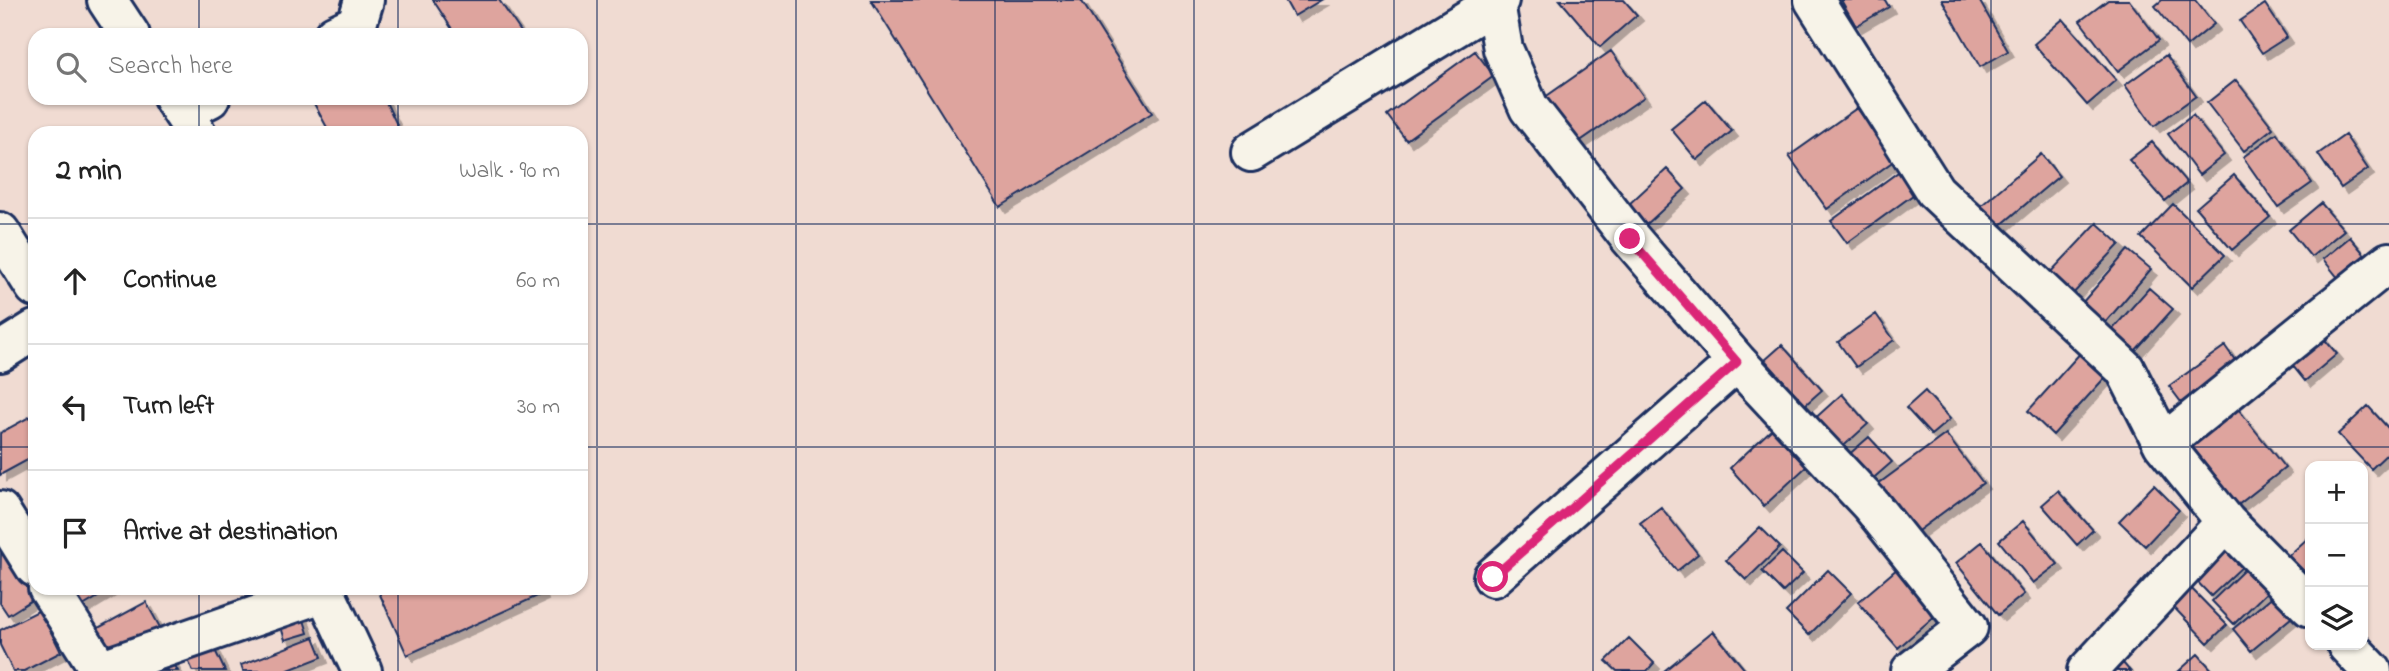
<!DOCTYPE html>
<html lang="en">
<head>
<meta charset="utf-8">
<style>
	body { margin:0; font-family:"Indie Flower",sans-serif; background:#f6f6f6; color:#222 }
	.controls { position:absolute; right:21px; bottom:21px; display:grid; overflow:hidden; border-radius:14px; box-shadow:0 2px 5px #0004 }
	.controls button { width:63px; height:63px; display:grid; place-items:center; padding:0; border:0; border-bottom:2px solid #e0e0e0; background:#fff; color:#222; font:35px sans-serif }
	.stop { position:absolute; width:21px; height:21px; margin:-16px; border:5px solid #db2777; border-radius:50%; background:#fff }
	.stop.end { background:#db2777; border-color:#fff; box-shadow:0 2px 7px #0008 }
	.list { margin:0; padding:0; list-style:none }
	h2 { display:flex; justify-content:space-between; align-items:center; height:91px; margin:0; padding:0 28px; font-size:30px }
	h2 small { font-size:23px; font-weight:400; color:#767676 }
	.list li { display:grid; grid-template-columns:46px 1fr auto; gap:21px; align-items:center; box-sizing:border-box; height:126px; padding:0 28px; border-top:2px solid #e0e0e0 }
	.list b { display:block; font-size:26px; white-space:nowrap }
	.list em { font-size:23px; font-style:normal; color:#767676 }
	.icon { flex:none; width:38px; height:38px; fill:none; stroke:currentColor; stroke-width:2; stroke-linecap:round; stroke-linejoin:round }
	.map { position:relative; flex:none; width:2389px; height:671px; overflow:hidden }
	.search { position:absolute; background:#fff; box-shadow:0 2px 5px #0004; left:28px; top:28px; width:560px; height:77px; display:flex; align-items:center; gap:18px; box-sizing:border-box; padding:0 24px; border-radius:21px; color:#767676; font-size:26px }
	.panel { position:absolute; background:#fff; box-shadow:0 2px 5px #0004; left:28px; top:126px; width:560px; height:469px; border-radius:21px }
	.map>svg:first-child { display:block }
</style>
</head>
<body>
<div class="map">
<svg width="2389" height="671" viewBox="0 0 2389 671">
	<defs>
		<filter id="shadow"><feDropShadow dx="6" dy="6" stdDeviation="0" flood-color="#0004"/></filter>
	</defs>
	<rect width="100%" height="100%" fill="#f0dbd2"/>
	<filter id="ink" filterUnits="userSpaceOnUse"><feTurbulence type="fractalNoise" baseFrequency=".0143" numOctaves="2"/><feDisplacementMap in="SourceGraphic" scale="14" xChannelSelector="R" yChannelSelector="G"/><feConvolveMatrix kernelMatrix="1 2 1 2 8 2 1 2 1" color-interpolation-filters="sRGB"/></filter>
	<g filter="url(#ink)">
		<!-- building -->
		<path fill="#dea49e" stroke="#1b2f5e" stroke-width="2" filter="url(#shadow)" d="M433,0H499L521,32L517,35H456Z
			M871,0H1081L1152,113L1000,207Z
			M1285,0H1321L1294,16Z
			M1560,0H1624L1637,15L1600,47Z
			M1841,0H1885L1889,7L1856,26Z
			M1942,0H1979L2008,51L1980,67Z
			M2108,0H2129L2159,40L2118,71L2080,21Z
			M2162,0H2195L2214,24L2187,46L2155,6Z
			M2265,4L2287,37L2262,53L2240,21Z
			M2063,19L2116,80L2087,105L2034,44Z
			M1475,51L1494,76L1406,140L1387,115Z
			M1611,51L1644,97L1573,146L1541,100Z
			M2166,55L2196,96L2154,126L2125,85Z
			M2236,80L2273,128L2244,151L2207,103Z
			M311,98H384L401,133H330Z
			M1706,100L1732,131L1697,160L1671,129Z
			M1857,108L1895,160L1827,209L1789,156Z
			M2193,115L2224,155L2199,175L2168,134Z
			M2277,133L2312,183L2278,207L2243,157Z
			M2345,135L2368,169L2341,188L2318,154Z
			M2152,142L2187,183L2165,201L2129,160Z
			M2041,154L2059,176L1994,231L1976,210Z
			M1667,169L1685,189L1646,225L1628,205Z
			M1901,170L1917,192L1847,243L1831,221Z
			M2234,175L2270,217L2232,250L2196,208Z
			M2321,203L2344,230L2311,257L2289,230Z
			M2173,204L2225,255L2192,287L2141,237Z
			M2097,223L2120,244L2069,298L2046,277Z
			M2350,237L2371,262L2343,284L2323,259Z
			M2128,250L2151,269L2105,323L2082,303Z
			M2149,288L2173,309L2135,351L2112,330Z
			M1876,314L1894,340L1856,367L1838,342Z
			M2320,334L2337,354L2305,381L2288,360Z
			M1782,345L1822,390L1805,405L1765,360Z
			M2225,346L2242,370L2187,410L2169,386Z
			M2083,350L2109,373L2053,435L2028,411Z
			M1925,391L1950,419L1931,435L1906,408Z
			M1842,394L1868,424L1837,452L1811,422Z
			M2231,400L2285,468L2238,505L2185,437Z
			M2368,406L2389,429V452L2371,469L2338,434Z
			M31,416L35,423V456L0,475V433Z
			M1772,429L1806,467L1764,506L1730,468Z
			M1946,434L1983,483L1911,536L1874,487Z
			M1869,437L1892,462L1869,482L1846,457Z
			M2154,485L2179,510L2145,546L2119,521Z
			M2058,491L2093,530L2077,545L2042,505Z
			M1661,507L1698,554L1677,571L1640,523Z
			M2023,521L2058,564L2033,583L1999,541Z
			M1760,527L1780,547L1746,580L1726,560Z
			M2310,536V588L2284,560Z
			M2221,540L2244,565L2211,596L2188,572Z
			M1982,542L2024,594L1998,615L1956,563Z
			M1,543L35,598L8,615L0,603Z
			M1782,552L1803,573L1783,592L1762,571Z
			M2247,567L2269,590L2234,624L2212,601Z
			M1898,568L1937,614L1898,648L1858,602Z
			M1828,570L1851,593L1809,635L1786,612Z
			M2182,579L2227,625L2208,643L2164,597Z
			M51,588H113L68,615Z
			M258,588H282L263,598Z
			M377,588H540L542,594L407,655Z
			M2274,595L2292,617L2251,651L2233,629Z
			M146,602L162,631L103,663L87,634Z
			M40,610L61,652L24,671H13L0,645V630Z
			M301,610L308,633L285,640L278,617Z
			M1713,631L1746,671H1664Z
			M314,637L322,657L286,671H243L241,665Z
			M1629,638L1654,663L1647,671H1617L1606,661Z
			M213,646L225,671H193L187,658Z
			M2198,654L2213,671H2179Z
			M171,658L178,671H151Z
			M2123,663L2130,671H2114Z"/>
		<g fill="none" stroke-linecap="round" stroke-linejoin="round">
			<!-- minor casing -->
			<g stroke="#1b2f5e" stroke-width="44">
				<path id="minor" d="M107,0L130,35
					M1499,0L1495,3L1503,49L1529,108L1630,238L1737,362L1870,504L1968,627L1911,671
					M1814,0L1935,191L2125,369L2163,444
					M334,35L357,24L364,0
					M173,98L196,133
					M182,112L210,98
					M1251,152L1495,3
					M0,232L35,287
					M0,352L35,330
					M0,511L35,567
					M1493,577L1737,362
					M48,588L100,670
					M2310,607L2226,522L2163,444L2389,262
					M2347,645L2372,671
					M97,671L325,592L362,671
					M2087,671L2226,522"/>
			</g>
			<!-- minor -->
			<use href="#minor" stroke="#f7f3e8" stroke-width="38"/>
		</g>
	</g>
	<g fill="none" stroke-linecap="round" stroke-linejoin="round" filter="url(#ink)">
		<!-- route -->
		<path stroke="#db2777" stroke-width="9" d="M1493,577L1737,362L1630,239"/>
	</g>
	<!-- grid -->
	<path fill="none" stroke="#1b2f5e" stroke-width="2" stroke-opacity="0.55" d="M199,0V35M398,0V35M597,0V671M796,0V671M995,0V671M1194,0V671M1394,0V671M1593,0V671M1792,0V671M1991,0V671M2190,0V671M199,98V133M398,98V133M0,224H35M581,224H2389M0,447H35M581,447H2389M199,588V671M398,588V671"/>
</svg>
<div class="controls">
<button>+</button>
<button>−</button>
<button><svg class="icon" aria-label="layers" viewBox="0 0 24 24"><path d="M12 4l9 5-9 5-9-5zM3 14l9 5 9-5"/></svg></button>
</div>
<div class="stop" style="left:1493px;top:577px"></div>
<div class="stop end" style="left:1630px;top:239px"></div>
<div class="search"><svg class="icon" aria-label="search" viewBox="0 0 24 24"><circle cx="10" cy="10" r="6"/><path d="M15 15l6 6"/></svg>Search here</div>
<section class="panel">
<h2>2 min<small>Walk · 90 m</small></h2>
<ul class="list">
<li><svg class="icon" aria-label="ahead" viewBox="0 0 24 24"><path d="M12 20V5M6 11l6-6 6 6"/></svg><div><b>Continue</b></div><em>60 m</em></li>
<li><svg class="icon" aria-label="left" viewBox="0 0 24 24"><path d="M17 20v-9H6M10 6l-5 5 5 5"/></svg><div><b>Turn left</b></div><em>30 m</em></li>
<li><svg class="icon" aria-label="arrive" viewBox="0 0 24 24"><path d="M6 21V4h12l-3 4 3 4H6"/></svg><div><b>Arrive at destination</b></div></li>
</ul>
</section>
</div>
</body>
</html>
